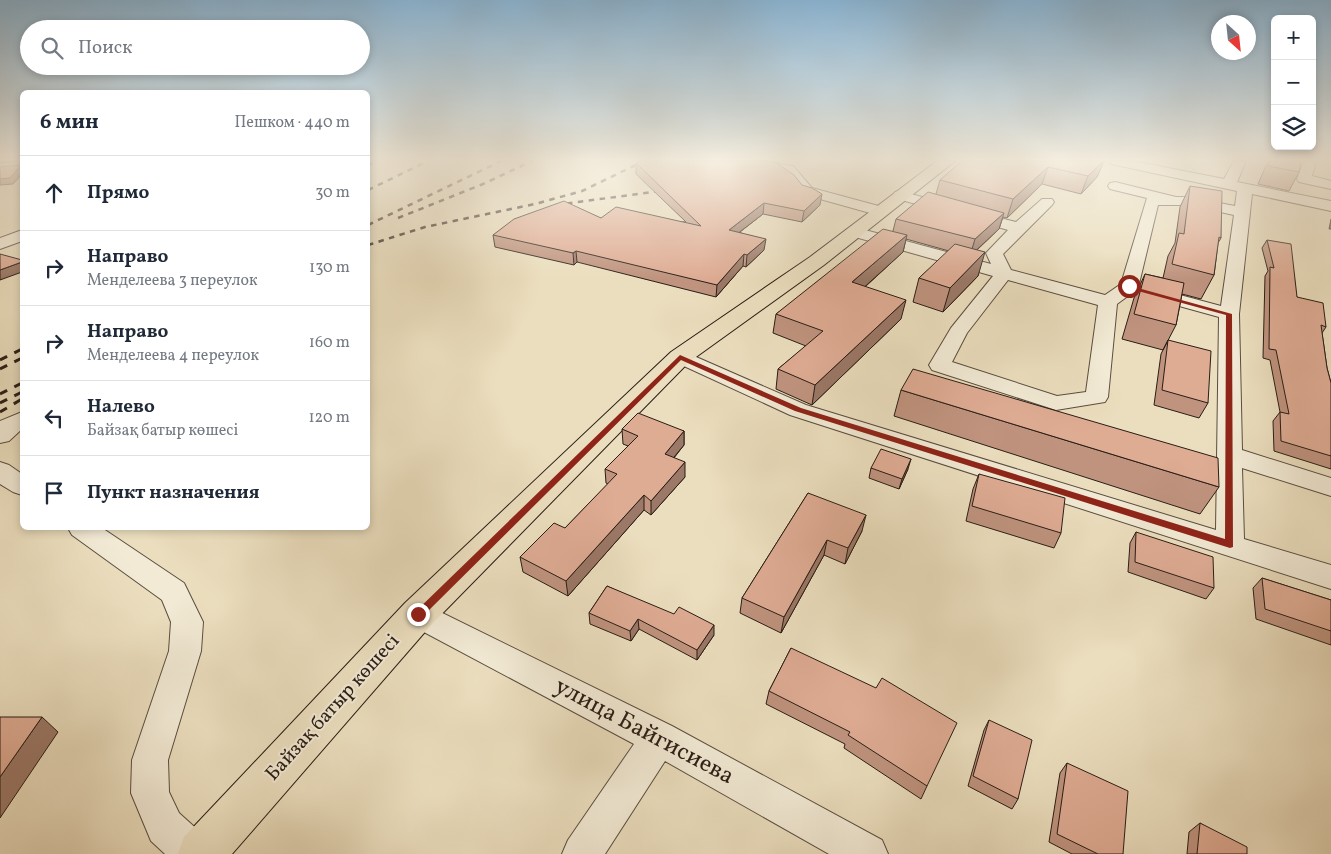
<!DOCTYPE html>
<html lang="ru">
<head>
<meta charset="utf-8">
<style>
	body { margin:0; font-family:Vollkorn,serif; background:#f6f6f7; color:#1f2937 }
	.controls { position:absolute; right:15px; top:15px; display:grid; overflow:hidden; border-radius:8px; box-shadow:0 2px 8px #0003 }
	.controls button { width:45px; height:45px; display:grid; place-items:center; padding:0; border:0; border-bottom:1px solid #e0e1e3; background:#fff; color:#1f2937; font:25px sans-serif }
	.compass { position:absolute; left:1211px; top:15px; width:45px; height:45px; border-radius:50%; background:#fff; box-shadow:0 2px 8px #0003; rotate:153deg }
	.stop { position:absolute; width:15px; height:15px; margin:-11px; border:4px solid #8f2418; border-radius:50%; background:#fff }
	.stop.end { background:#8f2418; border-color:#fff; box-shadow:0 1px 5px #0008 }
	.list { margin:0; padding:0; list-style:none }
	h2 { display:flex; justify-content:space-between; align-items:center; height:65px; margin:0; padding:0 20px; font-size:21px }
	h2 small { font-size:16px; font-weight:400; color:#747a83 }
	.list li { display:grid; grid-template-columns:32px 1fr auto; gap:15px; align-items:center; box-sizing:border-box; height:75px; padding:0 20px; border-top:1px solid #e0e1e3 }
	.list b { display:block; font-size:19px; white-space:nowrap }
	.list p { margin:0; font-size:16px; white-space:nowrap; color:#747a83 }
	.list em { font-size:16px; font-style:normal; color:#747a83 }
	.icon { flex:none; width:28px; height:28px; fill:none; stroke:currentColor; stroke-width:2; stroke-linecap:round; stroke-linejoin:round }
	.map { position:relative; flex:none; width:1331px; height:854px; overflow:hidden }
	.search { position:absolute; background:#fff; box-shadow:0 2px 8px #0003; left:20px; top:20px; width:350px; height:55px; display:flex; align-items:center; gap:12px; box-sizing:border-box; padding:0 18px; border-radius:28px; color:#747a83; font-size:19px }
	.panel { position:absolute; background:#fff; box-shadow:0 2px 8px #0003; left:20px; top:90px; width:350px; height:440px; border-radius:8px }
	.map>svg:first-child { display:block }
</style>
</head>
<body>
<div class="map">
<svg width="1331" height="854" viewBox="0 0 1331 854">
	<rect width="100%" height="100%" fill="#ebdebe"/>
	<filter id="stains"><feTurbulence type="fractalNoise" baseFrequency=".004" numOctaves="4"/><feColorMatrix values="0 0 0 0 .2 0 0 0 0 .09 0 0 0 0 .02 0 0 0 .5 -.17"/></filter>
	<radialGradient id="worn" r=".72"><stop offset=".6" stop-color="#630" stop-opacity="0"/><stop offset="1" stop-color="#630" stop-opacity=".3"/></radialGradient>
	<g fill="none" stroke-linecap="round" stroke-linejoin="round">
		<!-- minor casing -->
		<g stroke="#5a4d3f" stroke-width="2">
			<path id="minor" d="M728,161H759L793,166L812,188L886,208L889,211L886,214L881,216L802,194L784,172L735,165Z
				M1110,161H1133L1224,179L1234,161H1246L1237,182L1331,201V211L1252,194L1239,314L1242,450L1331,478V496L1242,468L1244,539L1331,565V589L790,415L673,361L669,357L673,353L680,351L687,353L806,405L1216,530L1219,317L1132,293L1117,304L1108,397L1105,402L1056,410L932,370L929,365L951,328L993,276L848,235L846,232L848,229L854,227L991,264L986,253L1008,230L998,227L996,224L998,221L1004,219L1016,222L1042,199H1052L1054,202L1052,205L1003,254L1011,270L1105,295L1121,284L1147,198L1110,189L1108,186L1110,183L1115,182L1176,197H1188L1235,206L1237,191L1116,165L1111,164ZM1158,205H1188L1234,215L1221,306L1139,284ZM1008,280L1098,305L1086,392L1057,396L952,362L967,333Z
				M1304,161H1316L1312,176L1331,181V189L1299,182L1297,179Z
				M900,191L955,206L958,209L955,212L950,214L895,198L893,195L895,192Z
				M22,230V241L0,249V238Z
				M22,412V429L9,441L0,443V421Z
				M0,462L9,465L22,474V495L13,492L0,484Z
				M68,528H102L184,583L203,622L201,651L168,760L169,792L179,813L209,840L215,854H165L151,841L131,793L132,760L169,651L171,622L162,600L72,535Z
				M418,601L672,726L882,840L888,854H829L665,761L605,854H562L568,840L634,744L407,623L402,614L407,605Z"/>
		</g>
		<!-- major casing -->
		<g stroke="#291d15" stroke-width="2">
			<path id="major" d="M937,161H955L824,265L689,362L431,625L232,854H178L184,837L405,603L671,352L810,257Z"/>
		</g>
		<!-- minor -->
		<use href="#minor" fill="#f2ead5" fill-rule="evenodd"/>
		<!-- major -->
		<use href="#major" fill="#ebdebe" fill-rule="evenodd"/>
		<!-- rail-far1 -->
		<path stroke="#291d15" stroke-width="2.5" stroke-dasharray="5.5 5.5" stroke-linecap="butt" d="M368,165L379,161
			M368,190L428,161
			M556,205L667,190
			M398,218L483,184L532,161
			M368,225L501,161
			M368,245L425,227L535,204L582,191L644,161"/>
		<!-- rail -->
		<path stroke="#291d15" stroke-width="3" stroke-dasharray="8 8" stroke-linecap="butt" d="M0,360L22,349
			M0,369L22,358
			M0,394L22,383
			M0,403L22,392
			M0,412L22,399"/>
	</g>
	<!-- wall -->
	<path fill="#bf937e" stroke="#291d15" d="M763,161H780L778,162Z
		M1104,161L1097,177L1081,194L1042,184L1007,218L1003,217L999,229L977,250L978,276L943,312L913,302L919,278L949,251L906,239L903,252L865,287L901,319L812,405L776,389L778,369L806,346L773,333L776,314L893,231L896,219L936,194L940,180Z
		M1268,161H1301L1299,172L1289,191L1258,184Z
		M636,163L820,205L802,222L763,214L740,232L764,250L746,267L743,266L716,297L577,262L574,265L495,247L493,235L601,218L686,222L636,174Z
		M1190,186L1221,238L1218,243L1214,275L1201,299L1182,294L1176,325L1163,350L1122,339L1134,298L1145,274L1163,278L1168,256L1175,243L1180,207Z
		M1331,219V229H1329Z
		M1267,240L1297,297L1326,327L1322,333L1327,368L1331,383V469L1274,451L1273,421L1280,412L1270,360L1263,358L1265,276L1268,271L1262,248Z
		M1168,340L1208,403L1199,418L1154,405L1161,354Z
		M901,390L1219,487L1200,514L894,416Z
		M622,429L684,431V445L674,458L685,477L651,515L644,510L568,596L523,572L520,557L565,528L608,484L606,483L605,469L628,446L623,444Z
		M871,468L908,469L899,489L869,478Z
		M979,474L1061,533L1054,548L966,521L973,489Z
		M808,493L862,531L845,564L824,555L781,633L740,613L742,598Z
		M1136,532L1214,588L1206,599L1128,572L1130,543Z
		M1262,578L1331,600V645L1256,619L1253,588Z
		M607,586L714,635L697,660L639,629L631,641L590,624L589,613Z
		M791,648L927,786L921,799L844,748L845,744L766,704L769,691Z
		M989,720L1018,799L1012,809L968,786L984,730Z
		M1067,763L1123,854H1072L1049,842L1060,773Z
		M1200,823L1247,854H1187L1189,832Z"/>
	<!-- shaded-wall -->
	<path fill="#9b7867" stroke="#291d15" d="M0,161H22L0,163Z
		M1104,161L1097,177L1081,194L1088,176Z
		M22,164V174L13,184L0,185V179Z
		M1048,167L1042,184L1007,218L1013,199Z
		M822,194L820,205L802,222L804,211Z
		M764,203L763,214L728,241L729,230Z
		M1004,213L999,229L970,256L975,239Z
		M907,235L903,252L849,301L852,282Z
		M766,239L764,250L746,267L747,255Z
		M576,251L577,262L574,265L573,253Z
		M985,252L978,276L943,312L950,288Z
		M744,254L743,266L716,297L717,285Z
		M22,262V272L0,280V270Z
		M906,300L901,319L812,405L815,385Z
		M684,431V445L665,468V454Z
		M911,459L908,469L899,489L902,479Z
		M685,462V477L651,515V501Z
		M644,495V510L568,596L566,581Z
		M866,515L862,531L845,564L848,548Z
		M827,540L824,555L781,633L784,617Z
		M638,619L639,629L631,641L630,631Z
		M714,625V635L697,660V650Z
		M42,717L58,732L0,818V777Z"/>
	<!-- building -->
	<path fill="#deab93" stroke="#291d15" d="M20,161H22V164L10,178L0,179V167L20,165Z
		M643,161H763L775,162L794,175L802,185L812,188L822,194L804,211L764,203L729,230L766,239L747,255L744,254L717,285L576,251L573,253L493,235L514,219L564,201L601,218L616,207L701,226L636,163Z
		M962,161H1103L1088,176L1048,167L1013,199L940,180Z
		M1270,161H1301L1299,172L1268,166Z
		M1190,186L1222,191L1221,238L1219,237L1214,275L1172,264L1179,233L1184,234Z
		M928,192L1004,213L975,239L896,219Z
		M883,229L907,235L852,282L906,300L815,385L778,369L823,331L776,314Z
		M1267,240L1291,244L1297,297L1323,303L1326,327L1321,325L1327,368L1331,383V456L1281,441L1280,412L1289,414L1276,350L1269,349L1270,267L1274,268Z
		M955,244L985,252L950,288L919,278Z
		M0,254L22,260V262L0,270Z
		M1145,274L1184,283L1176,325L1134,314Z
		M1168,340L1211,351L1208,403L1162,390Z
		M913,369L1218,458L1219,487L901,390Z
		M638,413L684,431L665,454L685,462L651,501L644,495L566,581L520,557L554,523L565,528L617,474L605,469L638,436L622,429Z
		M881,449L911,459L902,479L871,468Z
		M979,474L1065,498L1061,533L972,506Z
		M808,493L866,515L848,548L827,540L784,617L742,598Z
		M1136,532L1213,557L1214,588L1135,562Z
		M1262,578L1331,600V631L1265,609Z
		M607,586L674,614L679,607L714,625L697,650L638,619L630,631L589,613Z
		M791,648L876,688L882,678L957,723L927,786L848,735L850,732L769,691Z
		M0,717H42L0,777Z
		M989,720L1032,740L1018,799L973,776Z
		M1067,763L1128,791L1123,854H1098L1057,834Z
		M1200,823L1247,847V854H1197Z"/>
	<!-- sky -->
	<linearGradient id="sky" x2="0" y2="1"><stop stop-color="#8ab6d6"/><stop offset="0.57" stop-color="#f6f0e2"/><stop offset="1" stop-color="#f6f0e2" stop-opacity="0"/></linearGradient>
	<rect width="1331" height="280" fill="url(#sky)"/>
	<!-- route -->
	<path fill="#8f2418" d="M1127,285L1232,314L1233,547L1230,548L795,411L681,360L422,617L418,619L413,614L680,355L801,408L1225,539L1226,315L1127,288Z"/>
	<g text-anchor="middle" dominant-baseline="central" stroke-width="4" stroke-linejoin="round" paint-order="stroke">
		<!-- street labels -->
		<g font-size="20" fill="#291d15" stroke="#f2ead5">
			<text transform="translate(333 708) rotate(-48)">Байзақ батыр көшесі</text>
		</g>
		<!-- near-street labels -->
		<g font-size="24" fill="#291d15" stroke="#f2ead5">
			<text transform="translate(644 732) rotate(28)">улица Байгисиева</text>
		</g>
	</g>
	<rect width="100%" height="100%" filter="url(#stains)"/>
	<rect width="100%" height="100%" fill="url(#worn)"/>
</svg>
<div class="controls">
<button>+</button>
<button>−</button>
<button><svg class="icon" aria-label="layers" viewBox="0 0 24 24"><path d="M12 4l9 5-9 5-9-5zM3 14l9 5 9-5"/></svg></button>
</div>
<svg class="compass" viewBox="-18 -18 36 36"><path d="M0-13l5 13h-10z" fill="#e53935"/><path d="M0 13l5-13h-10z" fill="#747a83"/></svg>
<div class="stop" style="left:1129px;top:286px"></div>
<div class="stop end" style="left:418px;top:614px"></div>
<div class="search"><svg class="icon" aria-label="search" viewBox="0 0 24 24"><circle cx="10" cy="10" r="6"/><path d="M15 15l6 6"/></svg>Поиск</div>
<section class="panel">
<h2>6 мин<small>Пешком · 440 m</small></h2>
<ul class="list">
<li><svg class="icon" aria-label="ahead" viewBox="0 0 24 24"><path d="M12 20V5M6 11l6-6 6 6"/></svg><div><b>Прямо</b></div><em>30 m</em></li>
<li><svg class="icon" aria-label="right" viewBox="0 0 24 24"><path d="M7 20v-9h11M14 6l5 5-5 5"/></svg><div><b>Направо</b><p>Менделеева 3 переулок</p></div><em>130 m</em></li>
<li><svg class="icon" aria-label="right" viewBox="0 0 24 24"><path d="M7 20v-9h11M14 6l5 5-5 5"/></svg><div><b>Направо</b><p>Менделеева 4 переулок</p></div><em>160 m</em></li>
<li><svg class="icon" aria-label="left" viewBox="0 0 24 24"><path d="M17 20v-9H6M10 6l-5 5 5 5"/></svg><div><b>Налево</b><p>Байзақ батыр көшесі</p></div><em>120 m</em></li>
<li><svg class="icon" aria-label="arrive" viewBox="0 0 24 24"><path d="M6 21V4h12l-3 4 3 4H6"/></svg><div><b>Пункт назначения</b></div></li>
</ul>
</section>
</div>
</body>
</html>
